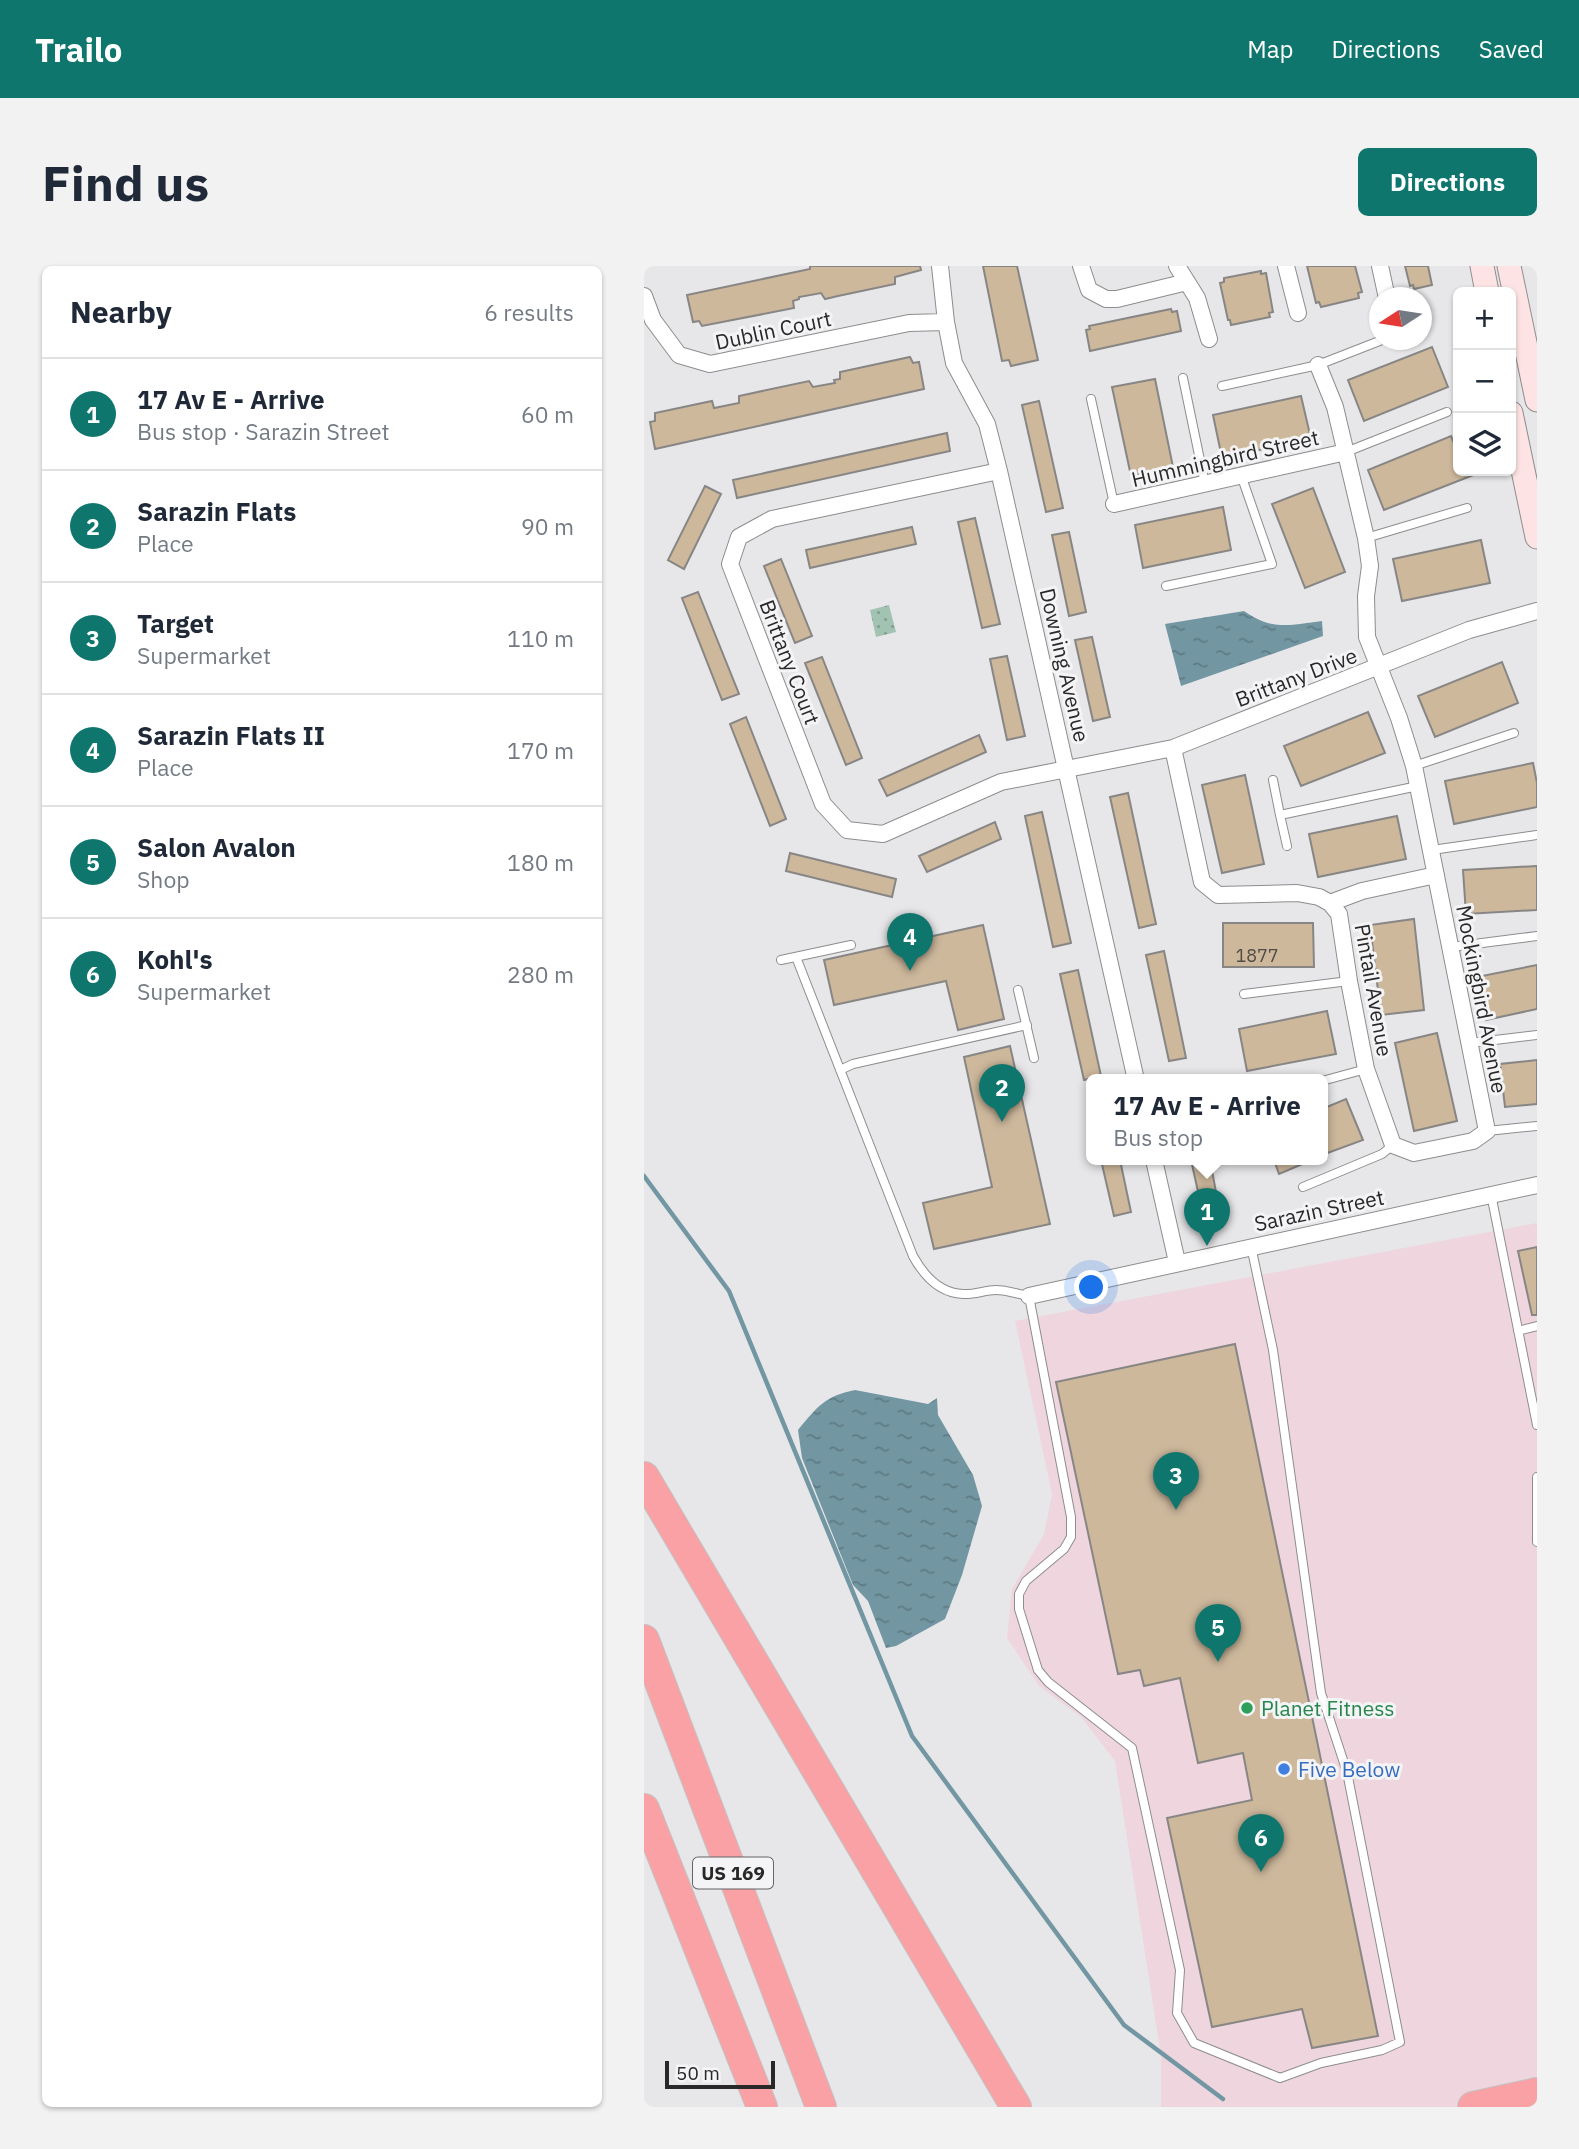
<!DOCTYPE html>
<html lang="en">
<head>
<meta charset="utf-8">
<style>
	body { margin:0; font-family:"IBM Plex Sans",sans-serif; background:#f2f2f3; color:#1f2937 }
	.controls { position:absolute; right:21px; top:21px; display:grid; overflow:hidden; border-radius:10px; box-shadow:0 2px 5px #0004 }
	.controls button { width:63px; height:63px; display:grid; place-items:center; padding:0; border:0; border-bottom:2px solid #e0e1e3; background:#fff; color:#1f2937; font:35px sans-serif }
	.compass { position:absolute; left:725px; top:21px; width:63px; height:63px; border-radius:50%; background:#fff; box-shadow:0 2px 5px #0004; rotate:258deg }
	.scale { position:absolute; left:21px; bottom:18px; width:110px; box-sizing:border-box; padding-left:7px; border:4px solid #282828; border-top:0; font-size:19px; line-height:24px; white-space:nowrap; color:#282828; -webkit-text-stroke:5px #f4f4f6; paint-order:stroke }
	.you { position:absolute; left:448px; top:1022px; width:24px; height:24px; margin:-18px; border:5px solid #fff; border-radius:50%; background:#1a73e8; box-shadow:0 0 0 10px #1a73e833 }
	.badge { display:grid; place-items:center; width:46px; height:46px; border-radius:50%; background:#0f766e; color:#fff; font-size:23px; font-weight:700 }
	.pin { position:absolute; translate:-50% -58px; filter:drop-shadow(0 2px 4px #0008) }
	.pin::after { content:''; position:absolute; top:37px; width:24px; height:21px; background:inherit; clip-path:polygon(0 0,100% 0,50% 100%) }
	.popup { position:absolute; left:442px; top:808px; width:242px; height:91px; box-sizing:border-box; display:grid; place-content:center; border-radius:10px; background:#fff; filter:drop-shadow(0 2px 5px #0005); font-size:23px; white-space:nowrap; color:#747a83 }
	.popup b { font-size:26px; color:#1f2937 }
	.popup::after { content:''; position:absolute; left:50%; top:100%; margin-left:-14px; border:14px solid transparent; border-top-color:#fff }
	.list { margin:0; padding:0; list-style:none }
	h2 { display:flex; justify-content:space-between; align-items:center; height:91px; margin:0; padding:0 28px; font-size:30px }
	h2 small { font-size:23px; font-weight:400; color:#747a83 }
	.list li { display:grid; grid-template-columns:46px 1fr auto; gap:21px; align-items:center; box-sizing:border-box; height:112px; padding:0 28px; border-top:2px solid #e0e1e3 }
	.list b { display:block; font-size:26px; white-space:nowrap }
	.list p { margin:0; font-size:23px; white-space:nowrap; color:#747a83 }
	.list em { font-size:23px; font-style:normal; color:#747a83 }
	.icon { flex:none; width:38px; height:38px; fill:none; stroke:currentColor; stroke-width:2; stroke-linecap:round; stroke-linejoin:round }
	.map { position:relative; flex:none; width:893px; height:1841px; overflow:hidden; border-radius:10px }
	header { display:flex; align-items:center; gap:42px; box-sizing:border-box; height:98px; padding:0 35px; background:#0f766e; color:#fff }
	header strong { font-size:33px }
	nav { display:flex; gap:38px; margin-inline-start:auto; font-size:24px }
	.intro { display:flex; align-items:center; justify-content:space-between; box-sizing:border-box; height:168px; padding:0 42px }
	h1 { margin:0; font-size:49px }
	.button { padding:18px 32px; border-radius:10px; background:#0f766e; color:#fff; font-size:24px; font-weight:700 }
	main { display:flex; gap:42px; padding:0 42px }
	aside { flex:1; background:#fff; border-radius:10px; box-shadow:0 2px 5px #0004 }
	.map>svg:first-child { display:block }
</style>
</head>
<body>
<header>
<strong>Trailo</strong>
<nav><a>Map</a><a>Directions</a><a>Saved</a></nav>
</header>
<div class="intro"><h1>Find us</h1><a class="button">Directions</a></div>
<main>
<aside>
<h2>Nearby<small>6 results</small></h2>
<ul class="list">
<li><span class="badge">1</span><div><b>17 Av E - Arrive</b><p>Bus stop · Sarazin Street</p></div><em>60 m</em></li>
<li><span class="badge">2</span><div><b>Sarazin Flats</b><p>Place</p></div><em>90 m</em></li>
<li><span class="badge">3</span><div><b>Target</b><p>Supermarket</p></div><em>110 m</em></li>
<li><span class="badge">4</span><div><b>Sarazin Flats II</b><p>Place</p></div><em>170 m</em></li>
<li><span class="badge">5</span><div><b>Salon Avalon</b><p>Shop</p></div><em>180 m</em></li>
<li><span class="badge">6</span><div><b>Kohl's</b><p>Supermarket</p></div><em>280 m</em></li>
</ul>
</aside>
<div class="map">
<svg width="893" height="1841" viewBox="0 0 893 1841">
	<defs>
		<pattern id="park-dots" width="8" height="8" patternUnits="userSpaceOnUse" patternTransform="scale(1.75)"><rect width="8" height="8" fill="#a2c2b2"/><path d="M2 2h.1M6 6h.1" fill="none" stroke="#849e91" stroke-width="1.8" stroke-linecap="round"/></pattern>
		<pattern id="water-ripples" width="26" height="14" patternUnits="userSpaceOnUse" patternTransform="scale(1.75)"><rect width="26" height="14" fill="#7297a2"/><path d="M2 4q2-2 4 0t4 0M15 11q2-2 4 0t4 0" fill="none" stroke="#5e7b84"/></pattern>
	</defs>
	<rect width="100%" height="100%" fill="#e7e7e9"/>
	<!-- commercial -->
	<path fill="#efd6de" d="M893,957V1841H517V1790L471,1495L437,1451L395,1420L363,1372L368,1323L400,1268L408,1228L371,1055Z"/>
	<!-- park -->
	<path fill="url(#park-dots)" d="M245,339L252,366L232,371L226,344Z"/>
	<!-- water -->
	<path fill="url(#water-ripples)" d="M600,345C628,365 646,359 678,355L679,370L537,420L521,358Z
		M211,1124L284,1138L293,1132L294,1149L329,1209L338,1240L318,1309L301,1353L252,1380L242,1382L224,1335L209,1319L158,1192L154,1164C173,1141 181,1130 211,1124Z"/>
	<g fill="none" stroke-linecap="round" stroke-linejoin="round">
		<!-- stream -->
		<path stroke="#7297a2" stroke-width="4.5" d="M0,910L85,1025L268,1470L480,1759L579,1833"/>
	</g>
	<!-- building -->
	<path fill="#cdb89c" stroke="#888685" stroke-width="2" d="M166,0H276L277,4L251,11V18L194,30L181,33L177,27L155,31V33L149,35L150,42L58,60L55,55L49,56L43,29L166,3Z
		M339,0H373L394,94L367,100L365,94L358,95Z
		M663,0H711L718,26L714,27L715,32L677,41L675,36L672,37Z
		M761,0H784L788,19L770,23L769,19L766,20Z
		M617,5V8L622,7L629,46L625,47L626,51L587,59L586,54H584L576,17L580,16V12Z
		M527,43L528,46L533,45L537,65L446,85L442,64L446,63L445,60Z
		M788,81L804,121L720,155L704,114Z
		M266,91L269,97L275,96L280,123L11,183L6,156L11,155V147L68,135L70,142L95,137V130L165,115L169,121L191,117L190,114L196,113V106Z
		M511,113L529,201L487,210L468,121Z
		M657,130L667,173L578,192L569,149Z
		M395,135L419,242L402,246L378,139Z
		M303,167L306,185L93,232L89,214Z
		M807,170L814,187V205L837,206L740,244L724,204Z
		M61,220L77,228L40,303L24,294Z
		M669,222L701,306L661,322L628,238Z
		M579,241L587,284L499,302L491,259Z
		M331,252L356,358L338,362L314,256Z
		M268,261L272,278L166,302L162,284Z
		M425,266L442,346L425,350L408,269Z
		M837,274L846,317L758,335L749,293Z
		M137,293L168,370L151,377L120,300Z
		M54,326L95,428L78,434L38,332Z
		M448,371L466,451L449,455L431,374Z
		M363,390L381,470L363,474L346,393Z
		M178,391L218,492L202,499L161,397Z
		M858,396L874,437L791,471L774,430Z
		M724,446L741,487L657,520L640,480Z
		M102,451L142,553L126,560L86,458Z
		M335,469L342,486L243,530L235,514Z
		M889,497L893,517V541L810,558L801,515Z
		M601,509L620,598L578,607L558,519Z
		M484,527L512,658L495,662L466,531Z
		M398,546L427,677L409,681L381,550Z
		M753,550L762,593L674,611L665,568Z
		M351,556L357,573L283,606L275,590Z
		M146,587L252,613L248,631L142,605Z
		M893,600V644L822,648L819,604Z
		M770,653L780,744L737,749L726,659Z
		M579,657H669L670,701H579Z
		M339,659L360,753L314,764L302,715L190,739L180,694Z
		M520,685L542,792L525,795L502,689Z
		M893,699V743L842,754L833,711Z
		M434,704L457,810L440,814L416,708Z
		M683,745L692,788L603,805L595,763Z
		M793,767L813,855L770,865L751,777Z
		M366,780L406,958L290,983L279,937L348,921L320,791Z
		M893,794V838L861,841L856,798Z
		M702,833L719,874L678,889V843Z
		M457,894H476L487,946L470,950Z
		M547,894H566L572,926L555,930Z
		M630,894H668L635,908Z
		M893,981V1049H888L874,985Z
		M591,1078L734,1770L668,1782L658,1743L568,1761L523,1552L608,1534L599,1487L554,1497L536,1412L500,1420L496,1404L474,1408L412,1116Z"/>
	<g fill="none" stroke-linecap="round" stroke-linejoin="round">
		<!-- lane casing -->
		<g stroke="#8d8d8e" stroke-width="10">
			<path id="lane" d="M539,112L561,218
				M578,120L674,99L738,74
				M447,133L470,238
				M702,186L803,146
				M722,272L823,242
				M522,320L628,298L597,209
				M770,500L870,467
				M629,514L636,549
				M643,580L636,549L774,520
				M788,584L893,569
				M807,681L893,670
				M152,691L269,990C280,1010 295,1027 319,1028C330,1029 341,1024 352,1024C362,1024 374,1028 385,1030L427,1251V1271L420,1283L382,1315L375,1328V1343L394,1404L404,1416L488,1482L536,1704L533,1747L550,1777L636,1812L677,1797L738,1784L756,1776L703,1506L677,1427L629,1084L607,980
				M137,694L207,679
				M374,724L390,792
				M600,728L705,715
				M826,777L893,769
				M196,804L209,798L383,759
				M678,815L722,803
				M843,865L893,860
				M659,921L738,888L749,879
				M847,928L893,1159
				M874,1065L893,1060
				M893,1211V1276"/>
		</g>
		<!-- street casing -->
		<g stroke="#8d8d8e" stroke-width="18">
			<path id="street" d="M296,0L302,56L310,97L343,158L355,205L492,814
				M437,0L445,24L462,33H473L543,16
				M533,0L553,32L565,73
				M642,0L654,47
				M736,0L743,32
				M0,30L9,54L35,89L66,98L265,57L302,56
				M355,205L128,253L95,271L86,298L179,538L203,564L239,568L357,516L529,482L825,364L893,345
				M470,238L702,186
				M529,482L558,616L574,629L653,627L675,631L686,637L695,648L705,715L722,803L749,879L770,887L829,875L843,865L770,500L755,452L723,371L722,330L726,300L722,272L691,141L674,99
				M686,637L718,625L792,609
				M510,894L533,996
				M385,1030L893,919"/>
		</g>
		<!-- secondary casing -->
		<g stroke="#8d8d8e" stroke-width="25">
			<path id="secondary" d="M838,0L843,26
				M865,0L893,134
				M867,147L893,271"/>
		</g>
		<!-- highway casing -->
		<g stroke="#c3c3c3" stroke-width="32">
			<path id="highway" d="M0,1211L372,1841
				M0,1374L177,1841
				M0,1543L118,1841
				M829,1841L893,1827"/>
		</g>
		<!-- lane -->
		<use href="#lane" stroke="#fff" stroke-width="8"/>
		<!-- street -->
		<use href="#street" stroke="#fff" stroke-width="16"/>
		<!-- secondary -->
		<use href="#secondary" stroke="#fde3e4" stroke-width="23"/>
		<!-- highway -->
		<use href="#highway" stroke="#f9a1a5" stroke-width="30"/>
	</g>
	<!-- markers -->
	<circle fill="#2e9e5b" stroke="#f4f4f6" stroke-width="2.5" cx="603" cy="1442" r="7"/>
	<circle fill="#3f7fe0" stroke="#f4f4f6" stroke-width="2.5" cx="640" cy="1503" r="7"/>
	<g text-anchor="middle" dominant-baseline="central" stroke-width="6" stroke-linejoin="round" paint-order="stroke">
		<!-- number labels -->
		<g font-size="18" fill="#514c45">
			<text x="613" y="689">1877</text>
		</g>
		<!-- shield labels -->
		<rect fill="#f4f4f6" stroke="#656566" stroke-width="2" x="49" y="1591.5" width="80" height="31" rx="5"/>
		<g font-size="19" font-weight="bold" fill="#282828">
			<text x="89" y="1607">US 169</text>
		</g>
		<!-- street labels -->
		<g font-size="21" fill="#282828" stroke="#f4f4f6">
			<text transform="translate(129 64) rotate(-12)">Dublin Court</text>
			<text transform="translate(581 192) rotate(-13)">Hummingbird Street</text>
			<text transform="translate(146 396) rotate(69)">Brittany Court</text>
			<text transform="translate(421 399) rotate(77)">Downing Avenue</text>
			<text transform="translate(652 411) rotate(-21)">Brittany Drive</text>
			<text transform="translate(730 724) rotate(80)">Pintail Avenue</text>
			<text transform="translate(838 733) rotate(79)">Mockingbird Avenue</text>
			<text transform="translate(675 944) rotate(-12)">Sarazin Street</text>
		</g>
		<!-- leisure labels -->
		<g font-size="21" fill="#27864d" stroke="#f4f4f6" text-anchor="start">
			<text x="617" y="1442">Planet Fitness</text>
		</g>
		<!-- shop labels -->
		<g font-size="21" fill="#366cbe" stroke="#f4f4f6" text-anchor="start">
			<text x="654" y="1503">Five Below</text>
		</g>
	</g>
</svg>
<div class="controls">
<button>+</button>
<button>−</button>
<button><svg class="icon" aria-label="layers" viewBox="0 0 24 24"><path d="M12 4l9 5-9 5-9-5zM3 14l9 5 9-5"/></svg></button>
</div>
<svg class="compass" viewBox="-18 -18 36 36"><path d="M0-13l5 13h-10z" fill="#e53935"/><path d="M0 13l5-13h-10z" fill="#747a83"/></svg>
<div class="scale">50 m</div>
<div class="you"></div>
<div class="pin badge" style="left:563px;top:980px">1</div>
<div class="popup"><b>17 Av E - Arrive</b>Bus stop</div>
<div class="pin badge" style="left:358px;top:856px">2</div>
<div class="pin badge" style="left:532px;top:1244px">3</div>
<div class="pin badge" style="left:266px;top:705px">4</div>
<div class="pin badge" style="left:574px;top:1396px">5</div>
<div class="pin badge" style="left:617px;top:1606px">6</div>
</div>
</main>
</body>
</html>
